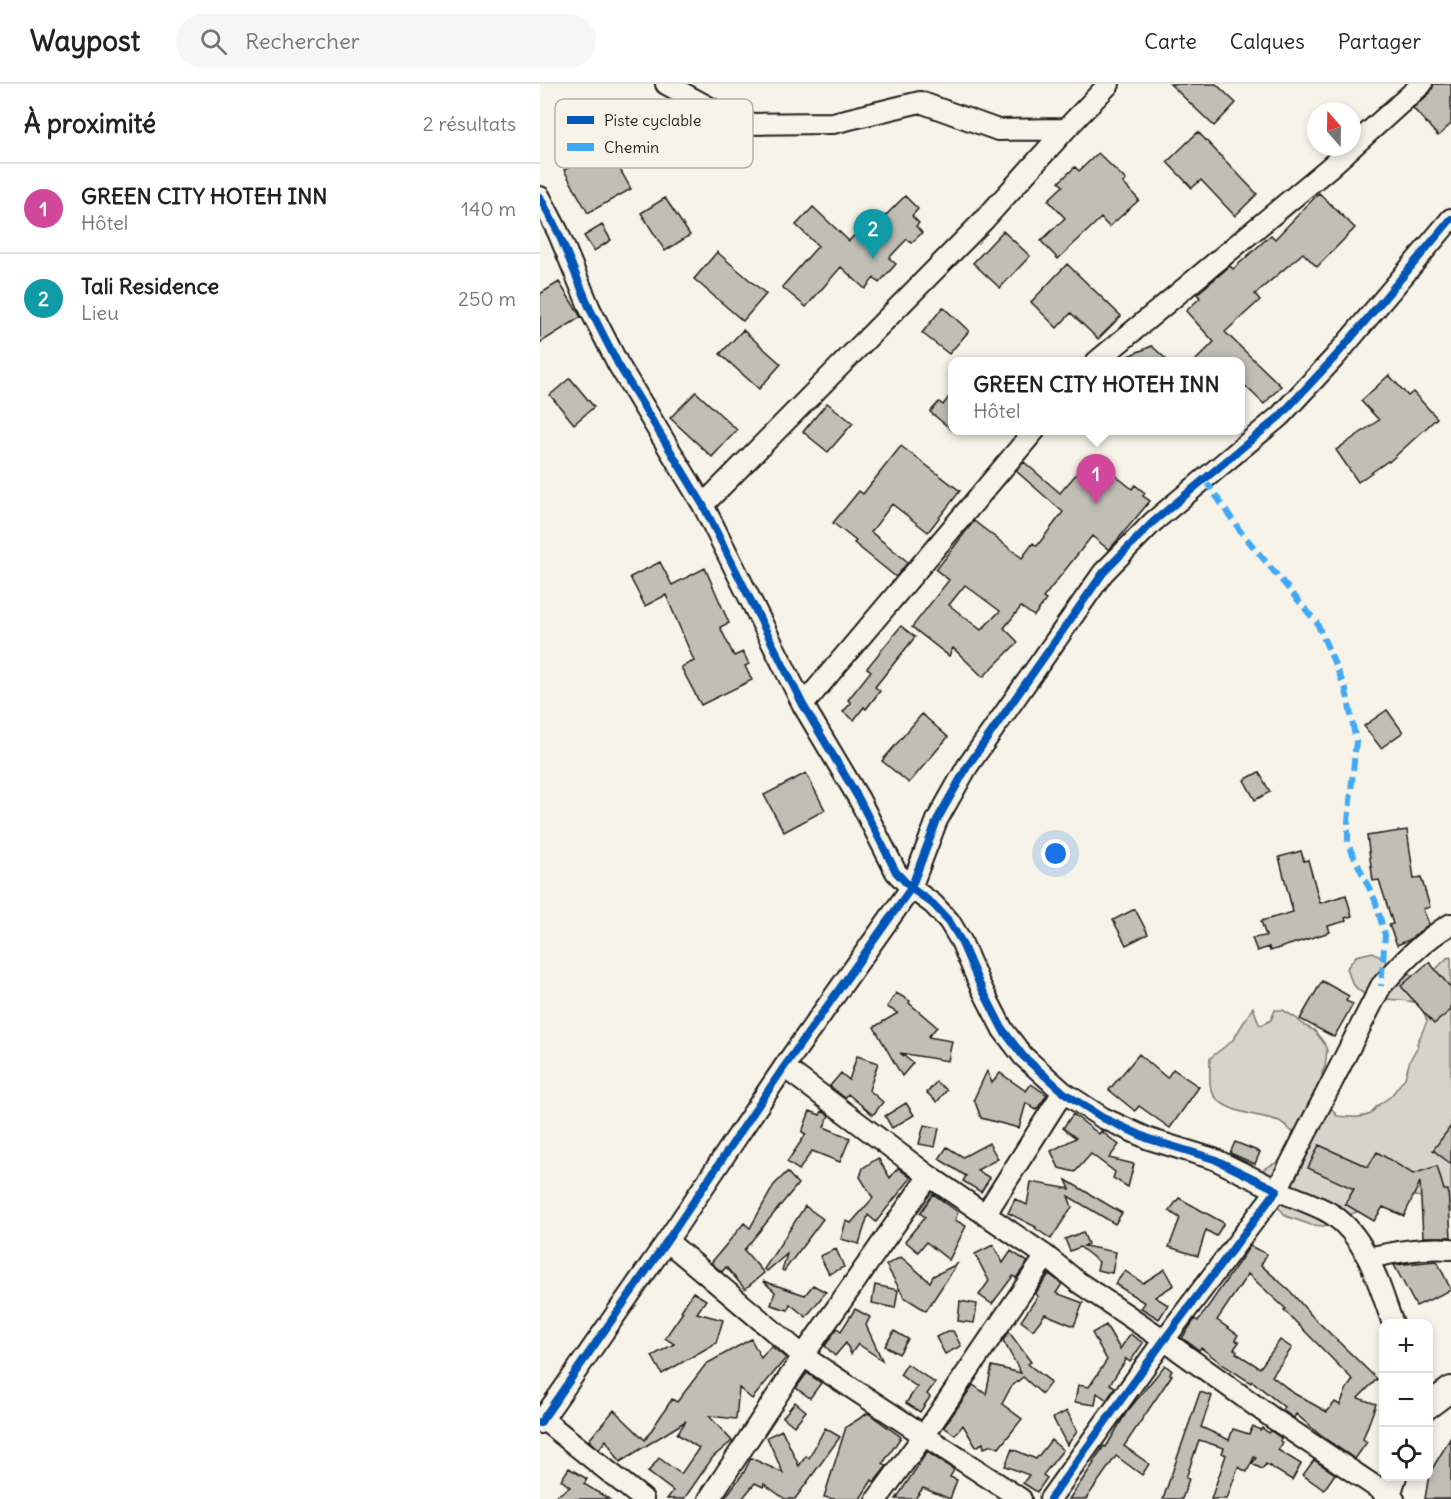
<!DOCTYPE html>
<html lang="fr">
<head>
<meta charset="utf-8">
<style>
	body { margin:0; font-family:Delius,sans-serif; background:#f6f6f6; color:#222 }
	.controls { position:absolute; right:18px; bottom:18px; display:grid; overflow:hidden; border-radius:12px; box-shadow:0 3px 9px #0003 }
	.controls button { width:54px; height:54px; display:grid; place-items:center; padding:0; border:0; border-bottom:2px solid #e0e0e0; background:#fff; color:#222; font:30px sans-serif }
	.compass { position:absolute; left:767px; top:18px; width:54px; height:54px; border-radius:50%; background:#fff; box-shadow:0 3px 9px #0003; rotate:340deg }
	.you { position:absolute; left:516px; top:770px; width:21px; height:21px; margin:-15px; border:4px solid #fff; border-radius:50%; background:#1a73e8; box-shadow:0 0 0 9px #1a73e833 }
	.badge { display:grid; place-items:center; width:39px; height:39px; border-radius:50%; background:#d1495b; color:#fff; font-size:20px; font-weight:700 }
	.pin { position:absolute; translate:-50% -50px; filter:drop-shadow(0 2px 3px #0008) }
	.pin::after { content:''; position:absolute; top:32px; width:21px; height:18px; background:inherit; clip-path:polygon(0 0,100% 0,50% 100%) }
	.popup { position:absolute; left:408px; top:273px; width:297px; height:78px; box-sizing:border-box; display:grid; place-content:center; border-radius:12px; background:#fff; filter:drop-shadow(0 2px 4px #0005); font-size:20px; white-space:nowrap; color:#767676 }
	.popup b { font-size:22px; color:#222 }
	.popup::after { content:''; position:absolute; left:50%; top:100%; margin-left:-12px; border:12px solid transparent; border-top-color:#fff }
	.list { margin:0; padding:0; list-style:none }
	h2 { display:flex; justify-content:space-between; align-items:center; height:78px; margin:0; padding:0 24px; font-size:26px }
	h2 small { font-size:20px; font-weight:400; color:#767676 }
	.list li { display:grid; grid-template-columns:39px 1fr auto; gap:18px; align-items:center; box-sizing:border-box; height:90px; padding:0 24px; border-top:2px solid #e0e0e0 }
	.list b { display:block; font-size:22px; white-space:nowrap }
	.list p { margin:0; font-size:20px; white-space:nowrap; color:#767676 }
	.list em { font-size:20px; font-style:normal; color:#767676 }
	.icon { flex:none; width:33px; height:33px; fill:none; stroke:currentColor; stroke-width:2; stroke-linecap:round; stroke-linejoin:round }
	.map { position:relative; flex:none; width:911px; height:1415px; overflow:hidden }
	header { display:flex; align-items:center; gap:36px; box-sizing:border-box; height:84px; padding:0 30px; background:#fff; border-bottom:2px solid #e0e0e0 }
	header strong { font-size:28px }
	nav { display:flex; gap:33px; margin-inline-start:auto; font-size:21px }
	.search { width:420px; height:54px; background:#f6f6f6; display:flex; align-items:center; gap:15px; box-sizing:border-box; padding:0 21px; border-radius:33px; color:#767676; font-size:22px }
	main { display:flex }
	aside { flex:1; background:#fff }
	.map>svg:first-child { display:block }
</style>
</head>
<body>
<header>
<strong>Waypost</strong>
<div class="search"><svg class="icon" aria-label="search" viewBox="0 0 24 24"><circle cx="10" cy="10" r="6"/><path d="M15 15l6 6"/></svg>Rechercher</div>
<nav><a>Carte</a><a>Calques</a><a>Partager</a></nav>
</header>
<main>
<aside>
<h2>À proximité<small>2 résultats</small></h2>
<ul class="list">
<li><span class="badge" style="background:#d1479c">1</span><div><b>GREEN CITY HOTEH INN</b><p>Hôtel</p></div><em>140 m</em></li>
<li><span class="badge" style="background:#0f9aa8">2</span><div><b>Tali Residence</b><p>Lieu</p></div><em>250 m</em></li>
</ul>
</aside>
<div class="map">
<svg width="911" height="1415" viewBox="0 0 911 1415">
	<rect width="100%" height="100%" fill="#f7f3e8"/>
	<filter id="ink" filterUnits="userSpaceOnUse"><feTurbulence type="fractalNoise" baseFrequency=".0167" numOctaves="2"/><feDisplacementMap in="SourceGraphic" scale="12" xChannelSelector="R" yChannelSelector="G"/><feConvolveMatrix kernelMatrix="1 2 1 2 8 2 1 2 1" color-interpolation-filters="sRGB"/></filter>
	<g filter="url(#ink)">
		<!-- green -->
		<path fill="#d7d3cb" stroke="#7a7874" stroke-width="1.5" d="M833,868L848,879L853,880L854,883L877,893L895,886L907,874L911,873V1128L891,1114L874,1112L816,1128L784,1142L771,1141L746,1132L741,1126L720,1112L715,1103V1089L742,1076L757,1052C750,1047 747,1041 739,1037C719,1030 678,1029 671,1005C669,997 670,982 670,974L693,956L713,923L719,940L722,941L731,936L735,926H743L756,934L765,942L774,946L784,959L787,966L785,983L782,989L786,1017L797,1032C809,1033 819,1035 831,1030L836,1023L851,1012L865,994L870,976L878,962L877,960L887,937C885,931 883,925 879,921C868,911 828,922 814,901C810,897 809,889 807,884L816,872Z"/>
		<!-- building -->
		<path fill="#c0beb5" stroke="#1c1c1c" stroke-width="1.5" fill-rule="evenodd" d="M630,0H676L696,19L674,42Z
			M894,0H911V40L898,52L873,24L890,9Z
			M658,48L717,110L695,132L661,96L652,104L627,78Z
			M67,62L91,105L48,129L24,86Z
			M558,69L586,96L583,99L599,116L569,143L561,134L518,175L501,157L525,134L508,116L523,102L519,98L535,83L539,87Z
			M779,109L815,144L777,183L763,169L715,210L720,216L685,248L741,302L724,320L700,297V278H654L674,258L646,227L660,214L657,210L690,182L693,185L731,151L735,155Z
			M365,112L378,125L372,132L379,139L376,142L382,149L371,159L367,155L349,174L356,180L339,199L334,194L325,205L301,183L266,223L242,203L278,162L256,141L273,123L309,157L325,140L332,145Z
			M125,114L150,151L125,167L101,129Z
			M62,141L71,156L54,167L44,152Z
			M463,147L490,172L460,204L433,179Z
			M177,168L226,210L203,237L154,195Z
			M527,180L581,232L558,255L531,229L517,244L491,218Z
			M19,198L41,233L0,259V210Z
			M403,223L429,247L409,270L382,249Z
			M203,246L241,280L219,305L180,270Z
			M612,262L629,278H576V277Z
			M849,291L868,312L873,308L897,334L849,378L848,377L818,398L796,366L839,336L821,317Z
			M30,294L54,323L34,340L10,311Z
			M156,308L197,346L172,373L130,334Z
			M412,309V346L390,328L399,318L403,321Z
			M287,319L313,339L288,368L263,348Z
			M361,362L420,407L388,448L352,420L331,448L368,478L356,493L314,459L316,457L293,439L319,407L323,410Z
			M554,374L592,405L595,401L605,409L603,412L610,417L569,466L552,452L503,514L506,516L494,532L481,523L464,544L478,558L443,593L413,564L409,572L372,543L409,496L396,486L434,437L482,474L493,459L497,462L523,428L476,387L484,378L520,409L539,387L541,390ZM425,501L460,527L441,546L409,521Z
			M120,478L132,501L165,484L189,539L180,543L194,572L203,568L209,580L205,582L212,596L161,621L141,583L154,577L126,511L105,522L90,493Z
			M361,542L375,553L335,603L340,607L326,625L324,623L314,636L303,628L311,619L308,616L331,587L327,584Z
			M847,626L863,648L841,664L824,642Z
			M382,630L408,653L369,699L342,677Z
			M719,688L730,708L715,716L704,696Z
			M266,689L285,726L244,748L224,711Z
			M867,746L874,795L881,793L890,823L883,825L889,840L869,856L857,861L849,841L853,840L839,796L833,797L827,752Z
			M761,767L764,777L768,776L780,819L806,811L812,832L805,834L806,837L788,842L790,848L730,867L729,863L717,867L712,854L726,852L721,837L753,828L739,773Z
			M595,825L608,850L586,861L573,836Z
			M889,878L911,904V926L894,940L861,902Z
			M782,897L809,912L806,917L813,920L794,953L760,935Z
			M356,909L370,917L369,919L397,943L388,953L412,957L408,977L360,969L373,979L362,992L334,943L358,929L347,923Z
			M599,970L627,994L633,985L659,1003L630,1044L599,1022L595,1027L569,1006Z
			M317,972L338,979L329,1006L343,1018L333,1031L308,1010L305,1014L290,1002L301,989L309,996Z
			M447,987L452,999L460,989L486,1007L491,1000L507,1011L496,1026L486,1019L479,1044L441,1034L434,1015Z
			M396,998L407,1006L397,1018L387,1009Z
			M366,1019L374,1031L352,1044L345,1032Z
			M270,1027L280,1031L282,1027L289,1031L284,1043L310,1054L300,1078L272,1067L259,1086L247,1078L266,1050L262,1048Z
			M533,1030L559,1050L561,1047L579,1061L569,1074L594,1080L588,1103L573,1094L575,1088L551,1070L535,1088L519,1084L511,1067L536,1054L523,1044Z
			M384,1041L399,1044L395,1063L379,1060Z
			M911,1042V1080L893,1066Z
			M695,1058L720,1068L715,1080L690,1069Z
			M449,1059L458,1075L437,1086L450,1094L441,1108L423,1097L426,1092L399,1075L407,1063L423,1073Z
			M779,1061L828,1083L837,1068L873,1090L897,1082L904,1106H908L911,1153H883L880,1098L864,1132L843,1123L834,1137L805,1120L814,1105L768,1084Z
			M338,1074L350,1094L358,1084L371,1094L336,1138L328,1131L319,1160L301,1155L306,1137L311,1139L333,1114L320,1093L323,1084Z
			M247,1088L258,1100L204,1166L224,1189L205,1205L186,1183L182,1188L171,1179L204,1139L210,1144L234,1101Z
			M526,1096L582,1129L575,1140L528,1112L532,1123L511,1155L495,1144L496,1143L468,1129L475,1115L487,1121L491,1098L530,1105Z
			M393,1110L418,1128L415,1136L426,1142L409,1176L386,1158L378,1168L365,1157L385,1133L380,1129Z
			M639,1114L684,1139L676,1152L666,1146L658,1172L629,1163L640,1134L629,1127Z
			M265,1122L283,1135L244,1187L242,1186L247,1170L227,1187L224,1185Z
			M543,1148L548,1160L544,1162L576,1168L572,1189L557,1186L559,1178L540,1163L530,1167L525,1155Z
			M453,1161L463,1179L471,1167L488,1178L476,1194L473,1192L452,1220L439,1211L449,1197L435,1170Z
			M710,1162L727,1170L721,1181L750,1207L772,1232L837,1295L818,1314L836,1320L823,1355L827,1358L815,1375L780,1351L756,1330L754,1334L742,1326L744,1323L712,1297L711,1299L685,1282L661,1264L659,1266L642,1254L655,1235L658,1237ZM708,1190L746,1225L744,1226L813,1296L807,1304L800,1321L795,1318L787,1328L755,1310L732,1292L752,1264L740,1256L720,1284L696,1269L697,1267L694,1265L699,1258L695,1256L698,1251L677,1236Z
			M296,1165L304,1183L289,1190L280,1172Z
			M361,1173L390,1198L393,1192L417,1180L386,1227L364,1213L346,1181Z
			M897,1177L911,1206L876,1222L854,1181Z
			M625,1185L634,1201L615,1213L628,1221L619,1235L601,1224L605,1219L575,1200L585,1187L603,1199Z
			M509,1190L522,1200L516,1209L543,1219L534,1242L505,1230L493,1246L481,1237L498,1212L495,1210Z
			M223,1197L265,1211L273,1201L286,1208L266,1233L250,1220L248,1226L231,1221L235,1208Z
			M335,1201L358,1206L355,1224L332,1219Z
			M153,1208L166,1216L157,1229L183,1236L176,1259L122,1290L112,1272L134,1260L125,1254L143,1228L141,1227Z
			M420,1217L437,1220L434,1239L418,1237Z
			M315,1225L330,1233L326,1241L342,1276L318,1260L311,1270L306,1259L295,1272L285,1262L297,1244L301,1247Z
			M566,1241L580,1265L590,1250L603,1259L590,1278L585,1274L586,1276L570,1300L575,1303L567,1316L557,1309L555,1321L535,1318L538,1301L549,1303L567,1276L552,1249Z
			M354,1247L368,1255L359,1270L345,1262Z
			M408,1247H413L421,1262L405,1270L396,1253Z
			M469,1248L491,1278L488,1280L511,1298L502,1310L483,1293L471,1303L462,1320L482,1335L459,1364L452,1361L444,1364L443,1359L436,1363L423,1341L415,1351L404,1343L433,1301L446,1310L452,1282L481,1289L463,1256Z
			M211,1255L221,1274L231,1262L246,1274L212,1315L199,1304L196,1335L169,1332L192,1357L173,1373L144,1415H127L133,1407L108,1388L119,1374L141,1390L159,1364L137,1350L146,1337L80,1378L66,1356L59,1365L49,1356L74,1326L105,1356L132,1315L137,1318L166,1280Z
			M367,1280L395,1299L387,1310L390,1313L380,1328L366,1319L377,1303L360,1291Z
			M625,1281L632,1287L630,1290L632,1291L584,1362L609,1380L602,1391L576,1372L546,1415H529L554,1379L553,1378L564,1362L566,1363L586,1329Z
			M267,1289L281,1299L270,1314L256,1304Z
			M660,1308L672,1312L661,1343L689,1356L693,1345L709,1350L713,1342L720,1346L722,1344L729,1349L731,1347L741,1354L740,1357L743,1359L738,1366L761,1380L752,1396L726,1380L722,1385L712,1380L716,1374L714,1373L707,1388L698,1383L687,1415H671L686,1371L682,1369L684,1364L659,1356L646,1394L649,1395L642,1415H623Z
			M255,1318L266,1327L254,1342L243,1333Z
			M527,1327L537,1348L527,1361L513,1334Z
			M328,1329L361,1353L343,1379L347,1382L334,1398L332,1396L320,1415H293L284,1413L306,1343Z
			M285,1344L300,1353L255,1415H245L224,1400L223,1403L215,1399L202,1415H184L204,1388L211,1374L243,1389L227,1353L242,1346L259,1382L266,1372L269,1374Z
			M911,1353V1415H885L889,1390Z
			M511,1356L523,1366L503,1391L507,1394L497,1408L483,1399L489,1391L465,1382L472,1365L496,1375Z
			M387,1368L414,1386L410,1393L417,1396L410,1415L383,1404L375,1415H356Z
			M774,1376L795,1390L784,1406L763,1391Z
			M29,1384L47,1395L44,1400L69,1415H12L30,1403L21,1396Z"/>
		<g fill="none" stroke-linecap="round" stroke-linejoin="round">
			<!-- minor casing -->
			<g stroke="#1c1c1c" stroke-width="24">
				<path id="minor" d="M126,0L200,40L293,39L380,18L458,46L526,45
					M0,113L18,148L50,225L78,280L163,421L263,621L319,715L356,788L371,804L393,820L409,837L421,857L439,899L463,946L483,972L523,1008L563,1034L609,1055L674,1075L737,1106L624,1256L510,1415
					M556,278L790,83L882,0
					M163,421L444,136L526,45L569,0
					M263,621L495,346
					M244,983L389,1092L506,1172L538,1198L624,1256L734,1335L854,1415
					M445,1131L523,1008
					M127,1157L263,1272L481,1415
					M828,1174C856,1168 882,1163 911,1165
					M853,1240C839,1202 828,1155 793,1131C778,1121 754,1114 737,1106L841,902C862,879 883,856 911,840
					M0,1333L103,1415
					M0,1339L127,1157L244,983L371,804L397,736L427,683L563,489L613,438L740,332L795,273L911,135
					M169,1415L263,1272L389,1092
					M337,1415L385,1350L506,1172"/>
			</g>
			<!-- tertiary casing -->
			<g stroke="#1c1c1c" stroke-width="28">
				<path id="tertiary" d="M888,1322L911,1305
					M847,1415L854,1392"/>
			</g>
			<!-- minor -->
			<use href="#minor" stroke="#f7f3e8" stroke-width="20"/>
			<!-- tertiary -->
			<use href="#tertiary" stroke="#f7f3e8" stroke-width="24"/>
			<!-- quiet -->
			<path stroke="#3fa9f5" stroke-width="6" stroke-dasharray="12 6" stroke-linecap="butt" d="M665,396L701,448L777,539L806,606L816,657L808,738V760L835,816L845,851L841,902"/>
			<!-- cycleway casing -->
			<g stroke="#f7f3e8" stroke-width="11">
				<path id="cycleway" d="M0,113L18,148L50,225L78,280L163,421L263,621L319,715L356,788L371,804L393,820L409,837L421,857L439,899L463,946L483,972L523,1008L563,1034L609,1055L674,1075L737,1106L624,1256L510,1415
					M0,1339L127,1157L244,983L371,804L397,736L427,683L563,489L613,438L740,332L795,273L911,135"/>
			</g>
			<!-- cycleway -->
			<use href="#cycleway" stroke="#0057b8" stroke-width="8"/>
		</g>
	</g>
	<!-- legend -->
	<rect x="15" y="15" width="198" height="69" rx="9" fill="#f7f3e8" stroke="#b5b2ab" stroke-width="1.5"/>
	<rect x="27" y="32" width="27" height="8" fill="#0057b8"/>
	<rect x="27" y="59" width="27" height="8" fill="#3fa9f5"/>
	<g font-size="16" fill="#1c1c1c">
		<text x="64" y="42">Piste cyclable</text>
		<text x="64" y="69">Chemin</text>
	</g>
</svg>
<div class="controls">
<button>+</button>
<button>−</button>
<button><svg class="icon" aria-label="locate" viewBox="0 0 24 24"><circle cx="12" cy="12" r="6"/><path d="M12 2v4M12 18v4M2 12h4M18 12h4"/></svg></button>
</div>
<svg class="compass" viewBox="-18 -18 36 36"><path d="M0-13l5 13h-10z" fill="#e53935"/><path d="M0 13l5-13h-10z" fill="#767676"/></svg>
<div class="you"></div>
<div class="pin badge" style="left:556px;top:420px;background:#d1479c">1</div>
<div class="popup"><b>GREEN CITY HOTEH INN</b>Hôtel</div>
<div class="pin badge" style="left:333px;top:175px;background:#0f9aa8">2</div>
</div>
</main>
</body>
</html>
